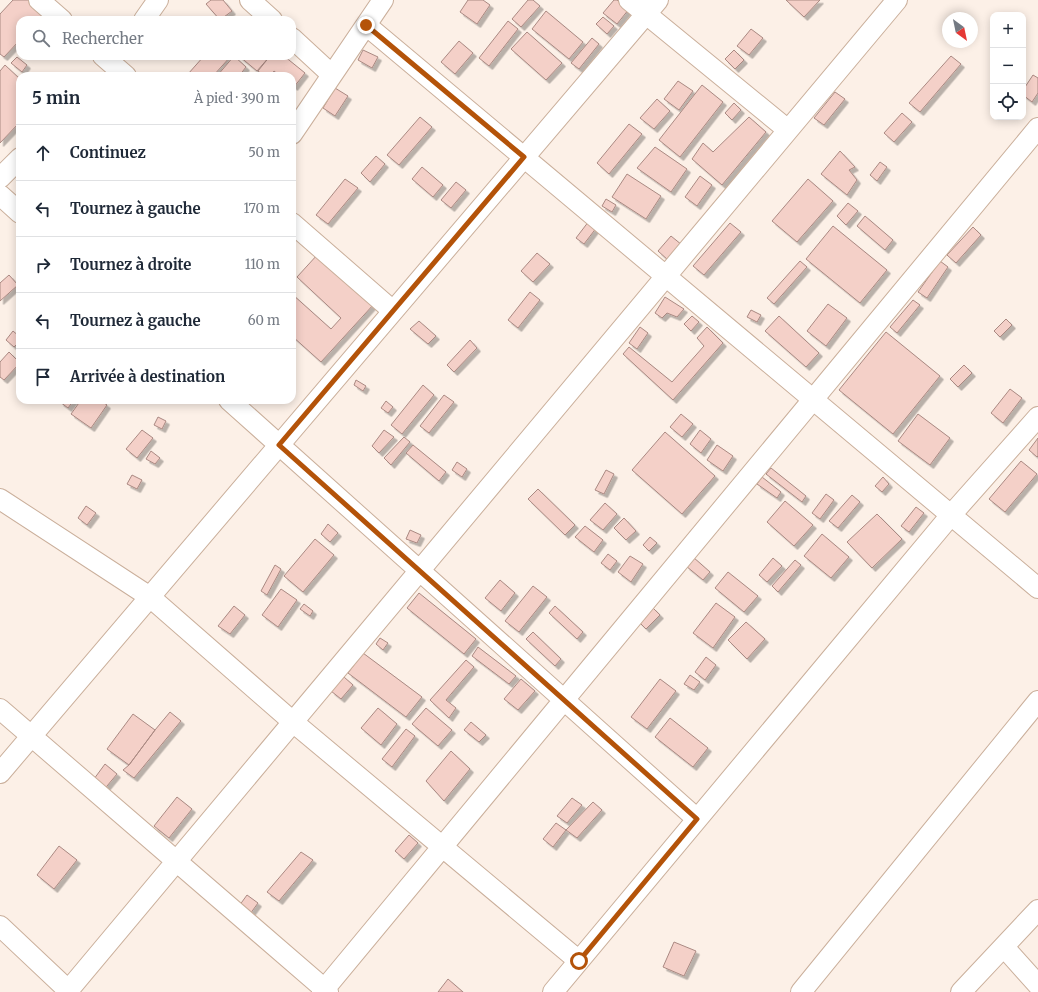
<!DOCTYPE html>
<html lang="fr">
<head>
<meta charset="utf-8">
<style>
	body { margin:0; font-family:Merriweather,serif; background:#f2f2f3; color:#1f2937 }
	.controls { position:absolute; right:12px; top:12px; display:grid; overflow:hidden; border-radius:8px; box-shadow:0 2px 10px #0003 }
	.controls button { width:36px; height:36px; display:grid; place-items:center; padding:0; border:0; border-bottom:1px solid #e0e1e3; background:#fff; color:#1f2937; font:20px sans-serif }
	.compass { position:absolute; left:942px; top:12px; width:36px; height:36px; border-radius:50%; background:#fff; box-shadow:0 2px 10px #0003; rotate:147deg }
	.stop { position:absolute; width:12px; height:12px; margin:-9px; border:3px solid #b45309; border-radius:50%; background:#fff }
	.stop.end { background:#b45309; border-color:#fff; box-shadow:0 1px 4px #0008 }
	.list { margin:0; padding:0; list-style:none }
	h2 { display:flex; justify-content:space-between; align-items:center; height:52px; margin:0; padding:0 16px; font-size:17px }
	h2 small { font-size:13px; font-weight:400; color:#747a83 }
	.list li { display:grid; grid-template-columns:26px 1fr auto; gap:12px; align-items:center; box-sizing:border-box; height:56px; padding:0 16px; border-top:1px solid #e0e1e3 }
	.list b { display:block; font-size:15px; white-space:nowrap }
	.list em { font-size:13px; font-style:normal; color:#747a83 }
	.icon { flex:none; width:22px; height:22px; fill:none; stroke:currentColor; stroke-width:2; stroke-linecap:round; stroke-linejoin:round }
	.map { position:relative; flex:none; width:1038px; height:992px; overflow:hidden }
	.search { position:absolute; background:#fff; box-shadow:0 2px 10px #0003; left:16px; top:16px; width:280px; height:44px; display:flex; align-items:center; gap:10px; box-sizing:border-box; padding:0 14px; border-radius:12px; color:#747a83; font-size:15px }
	.panel { position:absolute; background:#fff; box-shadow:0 2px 10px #0003; left:16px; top:72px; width:280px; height:332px; border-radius:12px }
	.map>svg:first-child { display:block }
</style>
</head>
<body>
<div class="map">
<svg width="1038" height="992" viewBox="0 0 1038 992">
	<defs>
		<filter id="shadow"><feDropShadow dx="3.5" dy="3.5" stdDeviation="0" flood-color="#0004"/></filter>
	</defs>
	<rect width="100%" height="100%" fill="#fcf0e7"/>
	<!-- building -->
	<path fill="#f4d0c8" stroke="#aa8982" filter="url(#shadow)" d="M13,0H32L46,13L40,20H20V40L4,57L0,54V14Z
		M211,0H223L232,11L220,20L206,4Z
		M468,0H483L490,5L477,24L460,12Z
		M528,0H533L540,6L521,27L512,19Z
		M614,0H617L629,9L617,24L603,13Z
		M786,0H820L804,17Z
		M546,11L583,42L569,59L532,29Z
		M603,17L614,26L607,34L596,24Z
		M508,21L518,29L489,66L479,58Z
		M751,29L763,38L749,55L737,46Z
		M527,32L562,63L546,80L511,49Z
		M592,38L599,44L579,69L571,63Z
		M459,41L473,53L455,74L441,62Z
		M363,50L378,57L372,68L358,60Z
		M734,50L744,60L735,69L725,59Z
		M204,56H231L213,76H190L188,74Z
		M234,56L246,67L239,76H217Z
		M239,56H270L257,71Z
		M270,56H284L305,73L294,87L292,85V76H280L274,71L270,76H264L258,71Z
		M951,56L961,64L920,112L909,103Z
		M17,57L27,65L22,72L11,63Z
		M5,65L20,79V122L0,143V71Z
		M1033,75L1038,78V93L1032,102L1023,95V90Z
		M678,81L693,91L679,110L664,99Z
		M702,85L723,102L680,157L659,140Z
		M335,88L348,96L335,116L323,108Z
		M835,92L845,99L824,125L814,118Z
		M657,99L670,111L654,129L640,118Z
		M734,103L741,110L732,120L725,113Z
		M902,113L912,122L894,142L884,133Z
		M420,117L432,127L399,165L387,155Z
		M749,117L766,132L722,185L692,159L703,143L713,152Z
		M629,124L642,134L609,174L597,163Z
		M655,147L687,169L671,192L637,168Z
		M840,151L855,167L849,170L857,180L847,195L821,174Z
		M376,156L385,164L370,182L361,173Z
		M880,162L887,167L877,181L870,175Z
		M422,167L443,185L433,197L412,179Z
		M627,174L661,196L646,219L612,197Z
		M700,176L712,185L697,206L685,197Z
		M345,179L358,188L328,224L316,215Z
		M808,179L833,201L797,242L772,221Z
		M456,182L466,190L451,208L441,200Z
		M606,199L616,205L612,212L602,206Z
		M848,203L858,211L846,225L837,216Z
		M865,216L893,240L885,250L857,226Z
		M589,221L597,227L584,244L576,238Z
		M730,223L741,232L704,275L693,266Z
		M833,226L887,270L860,303L806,259Z
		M973,227L981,235L956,263L947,255Z
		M671,236L682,245L668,260L658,251Z
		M537,253L550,264L533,282L521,271Z
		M318,254L374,304L321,362L292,336V294L331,329L341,318L297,277Z
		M800,261L807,267L774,304L767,298Z
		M940,261L948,267L927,298L918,292Z
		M9,275L18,285L0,301V283Z
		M530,292L540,300L518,328L508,320Z
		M665,297L684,309L677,317L667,313L662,318L655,313Z
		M913,300L920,305L897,333L890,327Z
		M828,304L847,318L826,346L807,331Z
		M751,310L761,315L757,322L747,317Z
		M692,316L699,322L691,331L684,324Z
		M779,316L819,353L806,367L765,331Z
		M1006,319L1012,325L1000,337L994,331Z
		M419,321L436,336L428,344L410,329Z
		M640,327L648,333L637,349L629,343Z
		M707,327L723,343L673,400L623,354L629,347L672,382L704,346L697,338Z
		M13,331L20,337V341L14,347L6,340Z
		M886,332L940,376L893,434L839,390Z
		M470,340L477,348L454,372L447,365Z
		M9,352L20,363L4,380L0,377V362Z
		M964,365L972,373L958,387L950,379Z
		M356,380L366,386L363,391L354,385Z
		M423,385L434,395L402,434L391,425Z
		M1010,389L1022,398L1003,423L991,413Z
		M444,395L454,402L429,433L420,426Z
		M62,400H74L68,408L60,402Z
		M81,400H100L107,405L91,428L71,414Z
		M386,401L393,407L388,413L381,408Z
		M681,414L693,424L682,437L670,427Z
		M918,414L950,438L930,465L898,441Z
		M158,417L166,421L162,429L154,425Z
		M142,430L153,438L137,458L126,449Z
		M384,430L394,437L379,453L372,446Z
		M700,430L711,439L701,453L690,444Z
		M665,432L715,476L682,514L632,470Z
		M404,437L410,442L391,465L384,458Z
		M1038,438V456L1037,457L1029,450Z
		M413,445L446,472L439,481L406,453Z
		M717,445L733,456L723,471L707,460Z
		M151,451L160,458L155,464L146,459Z
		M1021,461L1037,474L1005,512L989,499Z
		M457,462L467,469L462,477L452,470Z
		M771,468L806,496L802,502L766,474Z
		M606,470L614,474L604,494L595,490Z
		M132,475L142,480L137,489L127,484Z
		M762,477L781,492L777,498L757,484Z
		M883,477L889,484L882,492L875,486Z
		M538,489L575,525L565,535L528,499Z
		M826,494L834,500L820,519L812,513Z
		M852,495L860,502L838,528L829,521Z
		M785,501L813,525L794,546L767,522Z
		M605,503L617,514L603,530L590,520Z
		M86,506L96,513L87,525L78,518Z
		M916,507L924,513L909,532L901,526Z
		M877,514L902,539L872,568L847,542Z
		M624,518L636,531L626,540L614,528Z
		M328,524L338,533L330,542L321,534Z
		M585,526L603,540L594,552L575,537Z
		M410,530L421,535L417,543L406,539Z
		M822,534L849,557L831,578L804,556Z
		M650,537L657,543L649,551L643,545Z
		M315,539L334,555L303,592L284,576Z
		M608,554L617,561L610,570L601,563Z
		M630,556L643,564L631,582L618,572Z
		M693,557L710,572L703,580L686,566Z
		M773,558L782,566L767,582L759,575Z
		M795,560L801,565L778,592L772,586Z
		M275,565L281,569L267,595L261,591Z
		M728,572L758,596L744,612L715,588Z
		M500,580L515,593L501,611L485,598Z
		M533,586L547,597L519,632L505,621Z
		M281,589L297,600L278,627L262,615Z
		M419,593L476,639L464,654L407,608Z
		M716,603L735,617L713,648L693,633Z
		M304,604L313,611L310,616L300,609Z
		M234,606L245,615L230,634L218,626Z
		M555,606L583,632L577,639L549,613Z
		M652,607L660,615L646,629L638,621Z
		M746,622L765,639L747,659L728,640Z
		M533,632L561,659L555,666L526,639Z
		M380,638L388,643L383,650L376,644Z
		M478,647L516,676L509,684L472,656Z
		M363,653L422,697L406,717L348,673Z
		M706,657L716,665L705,680L695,672Z
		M466,660L474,667L446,700L456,708L449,718L430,700Z
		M690,675L700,682L694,690L684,684Z
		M344,677L353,685L341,699L331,691Z
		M521,679L535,691L518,710L504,699Z
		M660,679L676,691L647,729L631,717Z
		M378,708L397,724L381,745L361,728Z
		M426,708L452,730L438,746L412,724Z
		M170,712L181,721L134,778L123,770L129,765L155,730Z
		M133,714L155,730L129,765L107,749Z
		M670,718L708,748L693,767L655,737Z
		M471,722L486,735L479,742L464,730Z
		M406,729L415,736L392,767L382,759Z
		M451,751L470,769L444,801L426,781Z
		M105,764L117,774L102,792L91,783Z
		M177,797L192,809L169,838L154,826Z
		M572,798L582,805L567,823L557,816Z
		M593,802L602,810L577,838L566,830Z
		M556,823L566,830L553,847L543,839Z
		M409,835L418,843L404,859L395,851Z
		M59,846L77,860L54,889L37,875Z
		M301,852L313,860L279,901L267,892Z
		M247,895L258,903L250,914L239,906Z
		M674,942L696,951L684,976L663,967Z
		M448,979L463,992H438Z"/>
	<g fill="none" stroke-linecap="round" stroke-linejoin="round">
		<!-- street casing -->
		<g stroke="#caaf9b" stroke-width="22">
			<path id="street" d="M39,0L62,20
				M250,0L272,20
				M629,0L788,130
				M144,20L158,0
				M366,25L1038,588
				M292,38L332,75
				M103,56L126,76
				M292,134L383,0
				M0,178L20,158
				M0,195L20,213
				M292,223L393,311
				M229,400L697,819
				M0,499L150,597L293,722L579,961
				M0,709L328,992
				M0,773L658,0
				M0,926L70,992
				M1004,947L1038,985
				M67,992L897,0
				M322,992L1038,128
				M553,992L951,515L1038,417
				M801,992L1038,701
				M961,992L1038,910"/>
		</g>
		<!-- street -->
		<use href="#street" stroke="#fff" stroke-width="20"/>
	</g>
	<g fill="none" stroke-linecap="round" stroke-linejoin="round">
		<!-- route -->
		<path stroke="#b45309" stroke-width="5" d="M366,25L524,157L279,445L697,819L579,961"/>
	</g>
</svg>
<div class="controls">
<button>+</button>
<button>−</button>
<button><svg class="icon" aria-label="locate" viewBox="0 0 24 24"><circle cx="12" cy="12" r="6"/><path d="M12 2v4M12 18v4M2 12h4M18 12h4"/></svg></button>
</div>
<svg class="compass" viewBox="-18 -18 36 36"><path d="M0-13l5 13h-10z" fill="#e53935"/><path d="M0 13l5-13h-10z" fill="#747a83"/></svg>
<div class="stop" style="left:579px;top:961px"></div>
<div class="stop end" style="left:366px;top:25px"></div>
<div class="search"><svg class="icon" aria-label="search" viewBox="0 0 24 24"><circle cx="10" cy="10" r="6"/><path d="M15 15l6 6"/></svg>Rechercher</div>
<section class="panel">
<h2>5 min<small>À pied · 390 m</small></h2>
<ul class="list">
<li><svg class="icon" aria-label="ahead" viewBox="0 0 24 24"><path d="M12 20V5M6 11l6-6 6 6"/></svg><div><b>Continuez</b></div><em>50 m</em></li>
<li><svg class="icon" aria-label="left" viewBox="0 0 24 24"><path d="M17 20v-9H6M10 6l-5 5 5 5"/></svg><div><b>Tournez à gauche</b></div><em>170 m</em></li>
<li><svg class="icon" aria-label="right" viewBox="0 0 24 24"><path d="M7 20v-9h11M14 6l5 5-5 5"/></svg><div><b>Tournez à droite</b></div><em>110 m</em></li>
<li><svg class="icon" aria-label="left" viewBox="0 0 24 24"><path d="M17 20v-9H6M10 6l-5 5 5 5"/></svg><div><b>Tournez à gauche</b></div><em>60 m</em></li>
<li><svg class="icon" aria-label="arrive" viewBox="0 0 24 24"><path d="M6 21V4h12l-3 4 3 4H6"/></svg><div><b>Arrivée à destination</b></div></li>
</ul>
</section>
</div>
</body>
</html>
